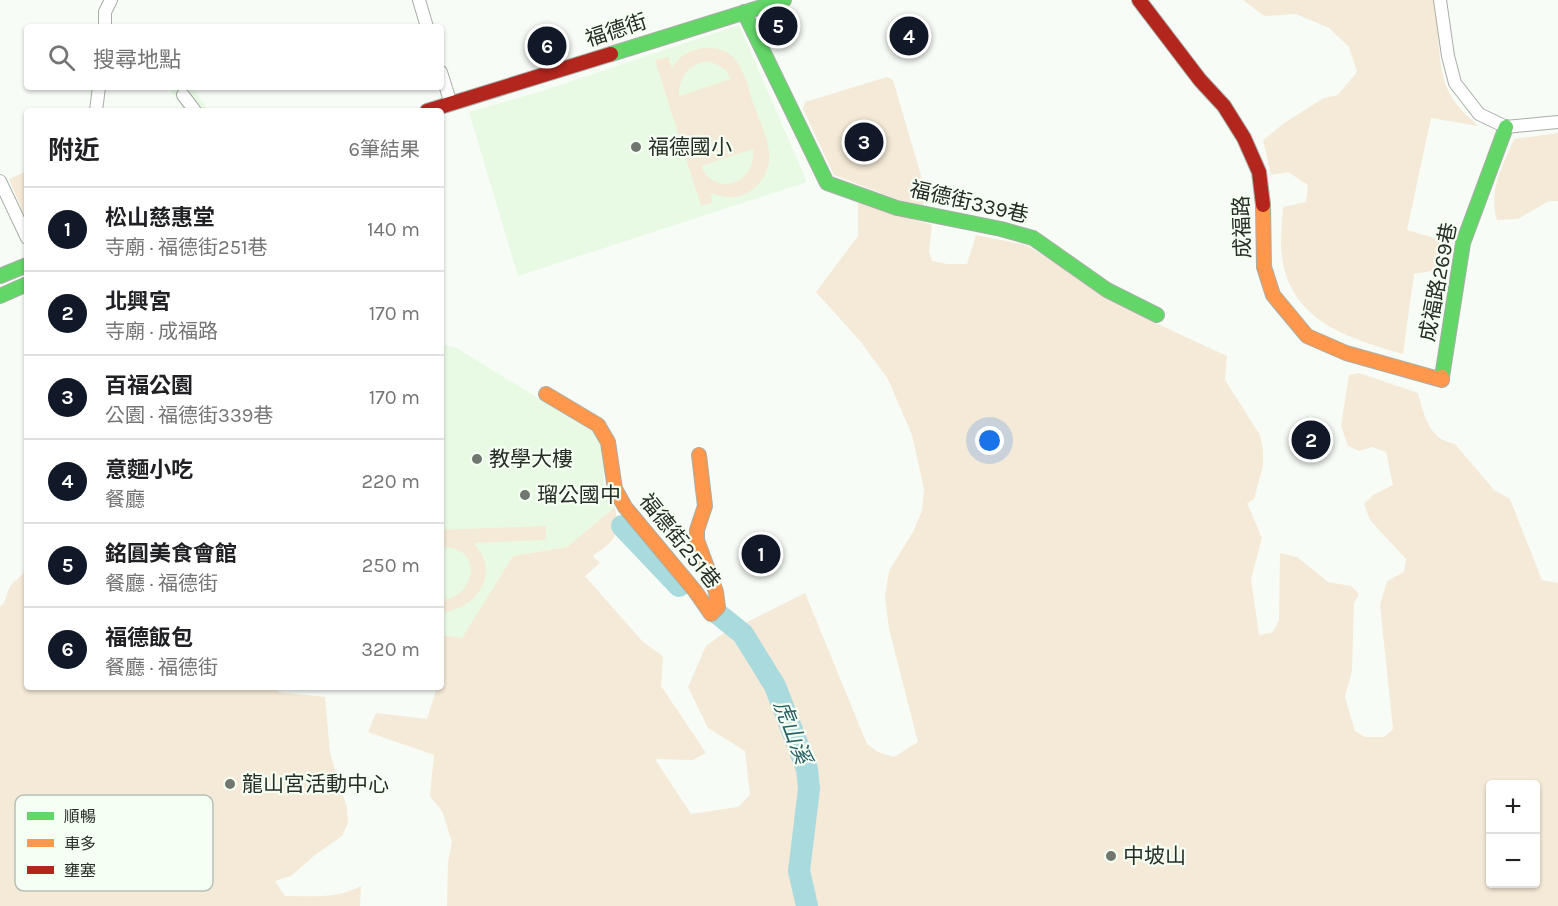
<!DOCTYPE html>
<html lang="zh-TW">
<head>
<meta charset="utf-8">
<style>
	body { margin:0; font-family:Karla,"Noto Sans TC",sans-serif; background:#f2f2f2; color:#202124 }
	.controls { position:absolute; right:18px; bottom:18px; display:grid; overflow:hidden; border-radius:6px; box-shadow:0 2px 4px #0004 }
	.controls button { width:54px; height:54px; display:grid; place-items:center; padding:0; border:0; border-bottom:2px solid #e0e0e0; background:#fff; color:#202124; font:30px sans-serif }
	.you { position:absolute; left:990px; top:441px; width:21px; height:21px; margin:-15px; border:4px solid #fff; border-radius:50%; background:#1a73e8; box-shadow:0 0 0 9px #1a73e833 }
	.badge { display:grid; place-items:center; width:39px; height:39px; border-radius:50%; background:#111827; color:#fff; font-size:20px; font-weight:700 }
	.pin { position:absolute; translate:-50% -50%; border:3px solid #fff; box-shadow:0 2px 6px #0006 }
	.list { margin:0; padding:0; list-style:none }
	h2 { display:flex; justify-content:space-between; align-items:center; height:78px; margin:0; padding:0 24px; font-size:26px }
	h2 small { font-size:20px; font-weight:400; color:#757577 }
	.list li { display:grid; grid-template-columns:39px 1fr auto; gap:18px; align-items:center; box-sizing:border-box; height:84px; padding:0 24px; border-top:2px solid #e0e0e0 }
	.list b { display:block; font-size:22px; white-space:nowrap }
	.list p { margin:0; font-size:20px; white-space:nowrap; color:#757577 }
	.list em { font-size:20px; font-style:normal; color:#757577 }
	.icon { flex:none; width:33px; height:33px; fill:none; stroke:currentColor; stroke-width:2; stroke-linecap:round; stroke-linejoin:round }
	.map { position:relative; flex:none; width:1558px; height:906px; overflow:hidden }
	.search { position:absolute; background:#fff; box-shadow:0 2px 4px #0004; left:24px; top:24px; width:420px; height:66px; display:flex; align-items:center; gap:15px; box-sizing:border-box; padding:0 21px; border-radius:6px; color:#757577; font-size:22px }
	.panel { position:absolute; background:#fff; box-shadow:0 2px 4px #0004; left:24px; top:108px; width:420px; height:582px; border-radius:6px }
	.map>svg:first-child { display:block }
</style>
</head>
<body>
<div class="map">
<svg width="1558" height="906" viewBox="0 0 1558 906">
	<rect width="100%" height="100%" fill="#f7fcf6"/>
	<!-- built -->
	<path fill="#e9fae4" d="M739,25L807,182L518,276L469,112L542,91Z
		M168,87H192L209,111H185Z
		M441,344L457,348L593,432L603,448L604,483L615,507L567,547L513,556L462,639L441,635Z"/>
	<!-- green -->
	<path fill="#f5ead7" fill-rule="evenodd" d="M1243,0H1434C1441,30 1435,66 1450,94C1456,107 1468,116 1478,126L1431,118L1407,230L1448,242L1442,269L1414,274L1403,354C1343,337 1283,318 1281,244C1281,232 1282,219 1283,207L1306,202L1308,185L1288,172L1271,175L1263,140L1287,121L1324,98L1338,95L1357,72L1349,47L1329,28L1296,14L1264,16Z
		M703,48C714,48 724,48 733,57C744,69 748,87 753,103C759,120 771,142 769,161C768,178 751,197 733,197C725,198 718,195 710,193L713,202L701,206L655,60L668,57L672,68C680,55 688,51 703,48ZM708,61C719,65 726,68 731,79L679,96C679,76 689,64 708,61ZM753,149C757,184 715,198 701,166Z
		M887,77L893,80L927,196L926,201L922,205L899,200L834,175L803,109L805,102Z
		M1558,133V201H1549L1518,219L1497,220C1488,189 1502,168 1514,139Z
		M27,171V222L9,179Z
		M858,202L932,225L929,252L932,261L947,264H967L976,235L1026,245L1149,320L1227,356L1225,380L1260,435L1263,450V466L1254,499L1247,503L1262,538L1251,579L1259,635L1273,632L1279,620L1280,553L1297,557L1328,582L1351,586L1359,594L1354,603L1352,671L1345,697L1355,731L1365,737H1384L1393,729L1380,605L1387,581L1404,572L1406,559L1370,520L1364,504L1373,495L1393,485L1386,452L1372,447L1359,451L1348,446L1341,426L1349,375L1359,373L1418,393C1424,415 1429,440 1455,444L1494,490L1510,499L1542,580L1558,583V906H447L448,862L452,842L442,811L430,796L434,755L368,732L376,713L427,719L437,687H441V635L462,638L513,556L567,547L615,507C620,537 616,539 593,556L600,563L585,576L643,642L663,656L661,686L706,753L693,760L655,759L691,814L738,807L750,795L745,751L708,728L688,687L706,646L721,635L805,593L867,744L878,752L894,757L918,742L889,629L885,597L889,571L913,532L922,511L924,489L912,435L888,379L860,341L816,292L858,236ZM1490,784H1536V884H1490Z
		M546,526V540L474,543C477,548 483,554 484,560C493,587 466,612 441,612V600C475,599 486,546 441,547V530Z
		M27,570V687H278V692L325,697L330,753L347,808L348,823L342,836L315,855L291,876L275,881L285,896C311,896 337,899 361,886L360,906H0V607L4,603L10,586Z"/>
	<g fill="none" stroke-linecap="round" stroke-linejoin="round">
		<!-- river -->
		<path stroke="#a9dade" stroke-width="22" d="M622,526L679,586
			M718,614L743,634L775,686L807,769L809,789L799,871L807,906"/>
		<!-- street casing -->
		<g stroke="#a8aea7" stroke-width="14">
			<path id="street" d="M419,0L427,27
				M1440,0L1448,56L1455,83L1479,114L1506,127L1558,122
				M105,27V12L111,0
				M441,72L451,104
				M183,95L195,111
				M96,111L99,87
				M0,181L27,238"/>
		</g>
		<!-- fast casing -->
		<g stroke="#a8aea7" stroke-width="16">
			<path id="fast" d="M744,12L827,183L897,208L1001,229L1033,238L1107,290L1157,315
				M611,54L784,0
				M0,276L27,265
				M0,296L27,284
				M1442,377L1463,243L1506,127"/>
		</g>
		<!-- slow casing -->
		<g stroke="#a8aea7" stroke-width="16">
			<path id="slow" d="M1263,205L1264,267L1273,295L1307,336L1346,353L1442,380V377
				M546,394L598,425L608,442L615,489L625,507L695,591L711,614L718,607L716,592L697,540V530L705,506L699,455"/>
		</g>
		<!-- jam casing -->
		<g stroke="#a8aea7" stroke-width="16">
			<path id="jam" d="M1139,0L1200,80L1224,106L1244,138L1259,172L1263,205
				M427,111L611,54"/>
		</g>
		<!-- street -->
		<use href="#street" stroke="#fefffe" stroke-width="12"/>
		<!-- fast -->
		<use href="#fast" stroke="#63d668" stroke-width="14"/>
		<!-- slow -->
		<use href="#slow" stroke="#ff974d" stroke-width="14"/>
		<!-- jam -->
		<use href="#jam" stroke="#b3261e" stroke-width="14"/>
	</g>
	<!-- markers -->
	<g fill="#70776e" stroke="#f6fff3" stroke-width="2">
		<circle cx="636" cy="147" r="6"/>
		<circle cx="477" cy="459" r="6"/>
		<circle cx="525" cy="495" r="6"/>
		<circle cx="230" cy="784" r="6"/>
		<circle cx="1111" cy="856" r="6"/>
	</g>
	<g text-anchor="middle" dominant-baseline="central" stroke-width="4.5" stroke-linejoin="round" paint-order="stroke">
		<!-- street labels -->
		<g font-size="21" fill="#272f24" stroke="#f6fff3">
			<text transform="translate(616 30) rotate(-18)">福德街</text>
			<text transform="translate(969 202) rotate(13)">福德街339巷</text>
			<text transform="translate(1242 227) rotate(-92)">成福路</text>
			<text transform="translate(1438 282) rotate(-79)">成福路269巷</text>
			<text transform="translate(680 541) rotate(51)">福德街251巷</text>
		</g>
		<!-- poi labels -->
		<g font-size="21" fill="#272f24" stroke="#f6fff3" text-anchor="start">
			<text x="648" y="147">福德國小</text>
			<text x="489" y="459">教學大樓</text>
			<text x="537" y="495">瑠公國中</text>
			<text x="242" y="784">龍山宮活動中心</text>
			<text x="1123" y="856">中坡山</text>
		</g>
		<!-- water labels -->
		<g font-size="22" font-style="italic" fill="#276166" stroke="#f6fff3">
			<text transform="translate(792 732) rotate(69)">虎山溪</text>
		</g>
	</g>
	<!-- legend -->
	<rect x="15" y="795" width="198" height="96" rx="9" fill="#f6fff3" stroke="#b8c1b5" stroke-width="1.5"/>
	<rect x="27" y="812" width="27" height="8" fill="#63d668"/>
	<rect x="27" y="839" width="27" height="8" fill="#ff974d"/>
	<rect x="27" y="866" width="27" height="8" fill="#b3261e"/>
	<g font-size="16" fill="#272f24">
		<text x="64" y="822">順暢</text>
		<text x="64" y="849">車多</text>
		<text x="64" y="876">壅塞</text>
	</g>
</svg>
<div class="controls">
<button>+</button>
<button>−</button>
</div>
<div class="you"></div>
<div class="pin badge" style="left:761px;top:554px">1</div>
<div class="pin badge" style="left:1311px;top:440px">2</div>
<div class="pin badge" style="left:864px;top:142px">3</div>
<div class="pin badge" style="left:909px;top:36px">4</div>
<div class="pin badge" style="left:778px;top:26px">5</div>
<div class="pin badge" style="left:547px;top:46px">6</div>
<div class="search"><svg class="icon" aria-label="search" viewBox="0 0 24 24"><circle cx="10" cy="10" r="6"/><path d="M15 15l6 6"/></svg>搜尋地點</div>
<section class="panel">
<h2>附近<small>6筆結果</small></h2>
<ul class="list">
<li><span class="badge">1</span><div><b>松山慈惠堂</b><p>寺廟 · 福德街251巷</p></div><em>140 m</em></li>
<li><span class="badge">2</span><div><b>北興宮</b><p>寺廟 · 成福路</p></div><em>170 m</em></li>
<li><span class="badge">3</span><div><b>百福公園</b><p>公園 · 福德街339巷</p></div><em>170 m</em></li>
<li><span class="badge">4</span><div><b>意麵小吃</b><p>餐廳</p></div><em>220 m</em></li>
<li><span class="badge">5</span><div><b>銘圓美食會館</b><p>餐廳 · 福德街</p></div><em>250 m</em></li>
<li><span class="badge">6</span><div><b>福德飯包</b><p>餐廳 · 福德街</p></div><em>320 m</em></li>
</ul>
</section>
</div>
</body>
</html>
